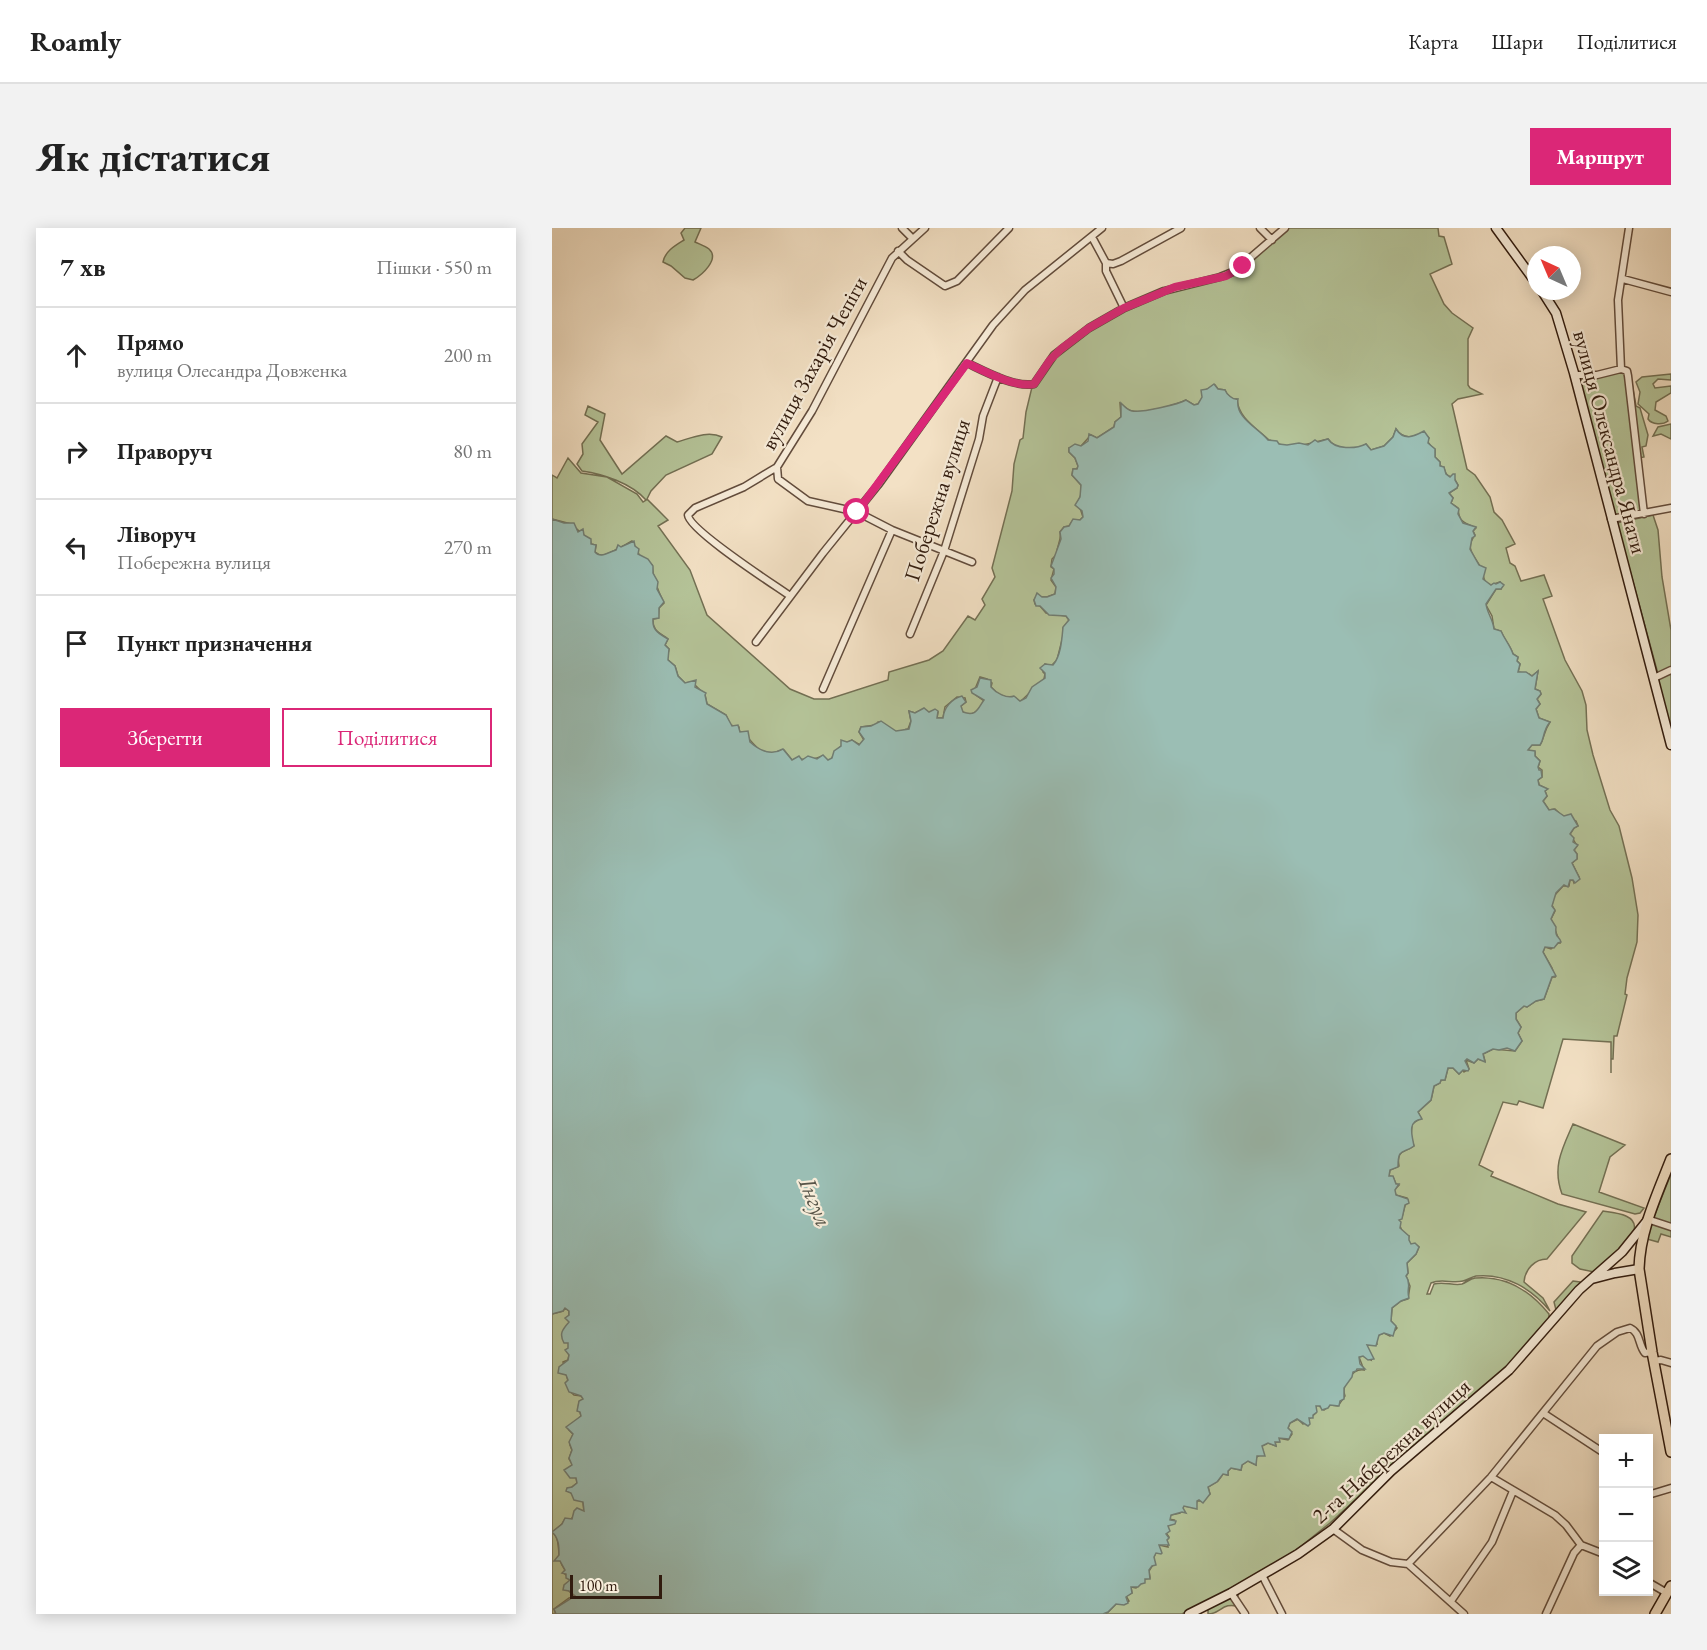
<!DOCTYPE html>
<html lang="uk">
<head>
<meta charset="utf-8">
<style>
	body { margin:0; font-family:"EB Garamond",serif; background:#f2f2f2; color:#222 }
	.controls { position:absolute; right:18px; bottom:18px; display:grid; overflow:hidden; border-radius:0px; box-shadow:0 3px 15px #0003 }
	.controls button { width:54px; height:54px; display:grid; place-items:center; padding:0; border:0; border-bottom:2px solid #e0e0e0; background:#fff; color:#222; font:30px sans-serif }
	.compass { position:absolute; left:975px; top:18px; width:54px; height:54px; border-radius:50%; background:#fff; box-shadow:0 3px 15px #0003; rotate:316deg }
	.scale { position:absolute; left:18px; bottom:15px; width:92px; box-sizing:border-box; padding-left:6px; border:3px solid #311b0e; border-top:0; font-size:16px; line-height:21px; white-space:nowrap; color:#311b0e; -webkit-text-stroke:4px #f7ecd9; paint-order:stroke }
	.stop { position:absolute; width:18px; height:18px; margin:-14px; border:4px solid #db2777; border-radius:50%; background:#fff }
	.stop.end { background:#db2777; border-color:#fff; box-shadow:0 2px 6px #0008 }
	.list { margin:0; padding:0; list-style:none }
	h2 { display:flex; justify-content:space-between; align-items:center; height:78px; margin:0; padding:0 24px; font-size:26px }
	h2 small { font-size:20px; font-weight:400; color:#767676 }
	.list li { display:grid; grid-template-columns:39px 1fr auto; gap:18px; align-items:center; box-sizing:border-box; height:96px; padding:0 24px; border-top:2px solid #e0e0e0 }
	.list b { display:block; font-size:22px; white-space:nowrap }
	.list p { margin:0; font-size:20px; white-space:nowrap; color:#767676 }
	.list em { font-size:20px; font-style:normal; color:#767676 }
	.actions { display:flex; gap:12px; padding:18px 24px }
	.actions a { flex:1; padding:14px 0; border:2px solid #db2777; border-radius:0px; text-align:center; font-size:21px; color:#db2777 }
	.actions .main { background:#db2777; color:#fff }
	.icon { flex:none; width:33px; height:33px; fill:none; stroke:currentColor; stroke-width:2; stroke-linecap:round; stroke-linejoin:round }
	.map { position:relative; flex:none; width:1119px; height:1386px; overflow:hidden; border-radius:0px }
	header { display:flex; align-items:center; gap:36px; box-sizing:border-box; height:84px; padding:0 30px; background:#fff; border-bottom:2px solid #e0e0e0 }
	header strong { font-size:28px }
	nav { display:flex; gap:33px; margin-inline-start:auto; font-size:21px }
	.intro { display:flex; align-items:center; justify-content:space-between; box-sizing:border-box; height:144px; padding:0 36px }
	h1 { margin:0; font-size:42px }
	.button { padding:15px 27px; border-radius:0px; background:#db2777; color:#fff; font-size:21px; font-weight:700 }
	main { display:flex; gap:36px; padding:0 36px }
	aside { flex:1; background:#fff; border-radius:0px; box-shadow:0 3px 15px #0003 }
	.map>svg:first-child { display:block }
</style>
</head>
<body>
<header>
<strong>Roamly</strong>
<nav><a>Карта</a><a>Шари</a><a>Поділитися</a></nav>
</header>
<div class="intro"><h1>Як дістатися</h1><a class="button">Маршрут</a></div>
<main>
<aside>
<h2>7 хв<small>Пішки · 550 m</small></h2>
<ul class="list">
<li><svg class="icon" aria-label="ahead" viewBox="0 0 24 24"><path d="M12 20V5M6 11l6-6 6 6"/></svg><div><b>Прямо</b><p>вулиця Олесандра Довженка</p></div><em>200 m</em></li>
<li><svg class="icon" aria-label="right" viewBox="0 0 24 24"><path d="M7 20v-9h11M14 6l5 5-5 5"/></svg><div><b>Праворуч</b></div><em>80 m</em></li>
<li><svg class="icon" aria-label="left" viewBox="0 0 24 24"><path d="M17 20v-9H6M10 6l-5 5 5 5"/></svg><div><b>Ліворуч</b><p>Побережна вулиця</p></div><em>270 m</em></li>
<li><svg class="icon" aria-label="arrive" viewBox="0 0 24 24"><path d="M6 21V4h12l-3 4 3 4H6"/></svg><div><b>Пункт призначення</b></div></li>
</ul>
<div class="actions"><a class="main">Зберегти</a><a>Поділитися</a></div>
</aside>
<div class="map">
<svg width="1119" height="1386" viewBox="0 0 1119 1386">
	<rect width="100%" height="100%" fill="#f3e1c5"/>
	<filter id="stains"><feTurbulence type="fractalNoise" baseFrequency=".00333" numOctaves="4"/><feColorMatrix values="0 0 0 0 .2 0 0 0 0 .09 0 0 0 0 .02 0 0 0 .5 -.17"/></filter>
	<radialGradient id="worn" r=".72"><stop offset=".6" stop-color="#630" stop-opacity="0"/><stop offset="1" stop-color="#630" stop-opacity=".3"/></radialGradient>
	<!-- green -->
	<path fill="#b5c499" stroke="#737054" stroke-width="1.5" d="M133,0H149L143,14C147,16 153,18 157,21C168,31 150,47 141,52L133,50L119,38L111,34C113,23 124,17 132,12L129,5Z
		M735,0H886L887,8L892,9L900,36L878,46L892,76L900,85L921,100L916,111V157L918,160L930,166L906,171L900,176L915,241L923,247L938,269L942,284L950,292L963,316L954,320L958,335L963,338L969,353L992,347L1000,368L991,371L1013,432L1030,463L1034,477L1035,502L1041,527L1058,582L1067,598L1080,650L1086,687L1085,714L1075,750L1073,766L1075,767L1065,808H1062L1061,831H1059V845V814L1011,811L991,880L967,873L965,877L951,874L927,937L941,944L939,948L1006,976L1034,984L995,1031C983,1031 973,1041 972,1054L991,1070L998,1083C980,1061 954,1045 924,1048C919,1049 916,1052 911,1053C900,1056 890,1050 879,1055L875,1066H878L882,1056C892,1053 901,1058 910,1056C915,1054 918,1051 923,1050C954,1047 979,1064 997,1086V1092L955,1139L837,1241L778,1295L743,1323L678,1361L630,1386H551L556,1384L564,1376H573L577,1373L574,1368L580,1365L579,1359L584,1360L593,1351L598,1350L597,1343L602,1335V1329L607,1317L616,1319L615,1312L617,1309L614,1305L616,1298L622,1292L617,1291L619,1287L628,1285L632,1278L643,1280L645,1273H649L658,1266L656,1259L666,1253L671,1246L676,1247V1243L679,1240L689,1242L690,1237L696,1233L704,1237L703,1230L711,1225L710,1218L716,1215L724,1218L723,1214H727L726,1210L736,1212L740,1206L736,1200L738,1195L746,1191L751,1196L764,1185V1178L766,1177L772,1182L778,1177L786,1178L793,1168C789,1158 800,1140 812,1142L807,1129L811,1128L819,1132L814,1117L825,1116L824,1112L827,1107L832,1105L838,1108L845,1100L839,1093L840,1080L849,1073L856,1071L858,1058L854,1048L856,1045L855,1035L864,1026L867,1019L863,1016H858L856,1012L857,1008C850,1006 848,1000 847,992L850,989L855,970L844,967L842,962L847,957L844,956L841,949L837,948L838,942L847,938C844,921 853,925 862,918L859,909L860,896L869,890L866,884L879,872L882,858L888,855L889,852H893L896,840H901L907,846L911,842L912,844L917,841L914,832L922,835L926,831L933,833L931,826L941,821L963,823L970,813L966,805L969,799L964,791V785L972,778L975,779L984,773L992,771L1000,749H1003L1000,740L991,724L993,719L999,721L1006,715H1008L999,691L1003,683L1000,677L1002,668L1011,658H1017L1018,652H1021L1022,655L1027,649L1020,635L1025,631V626L1022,622L1025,618L1018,606L1022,600L1026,598L1024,593L1009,587L1003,581L997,582L991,573L995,568L993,563L995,561L987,557L986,552L990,549V542L986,539L988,533L983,528V524L976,522L979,517H988C993,509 991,504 998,494L987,490L984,481L988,476L985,471L989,466L988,463L983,461L986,443L980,448L977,446L966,444L968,436L965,433L966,429L961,426C958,417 952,412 949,403L942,401L940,388L934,377L944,361H949L948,354L939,357L934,355C931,350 931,346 929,340C923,328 912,321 923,307L921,303L924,300C913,294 907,296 906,280L899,275L901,270L897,265L905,260L906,257L902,250C896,248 893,247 892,239L888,238V234L883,229V221L879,218L875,213L877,210L872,205C862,209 851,212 844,201L841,209L832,218L819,222L814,216C804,223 783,222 776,211C762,214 745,221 730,217C724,215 723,213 717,212C703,199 686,189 685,171H681L675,166L673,162L666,161L663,157L650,164L651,169L646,176L642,177L634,172C625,177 591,186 580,183C575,182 572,178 568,175L569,189L563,194L562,199L545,210L539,207L529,218L517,220V224L523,230L526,238L525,241H521L520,247L529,257L530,264L526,274L531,289L528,292H521L517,298L512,299L508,304C510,313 504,318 505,326L500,331L499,339L502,341L499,352L504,359L503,366L495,369H484L482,372L483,376L488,378L494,385L514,388L517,392L511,400V408L505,432L499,438L493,436L491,444L493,446L492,451L468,474L446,466L439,459L440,455L435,451L428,449L423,461L424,467L432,473C427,482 418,493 408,481L409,478L414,474L413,470L405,469L393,479L391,490H385L386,484H376L371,481L363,485L357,483L359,493L356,501C353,501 351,503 347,504C340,505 334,494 326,494L324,497L309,499L307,504L312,512L308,517L300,512C289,518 284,520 279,532H275L270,528C265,531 251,533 247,530L240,532L232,522C227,522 224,525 218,525C202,524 198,507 187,503V499L178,497L174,487L155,476L153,467L140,454L133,455L126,448L123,438L115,431L117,421L113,417L116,411C108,405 100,403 101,391L106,390L107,380L112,375C106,363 101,351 100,337L88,328L80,313C75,316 57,326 52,327C47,328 46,326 43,324L44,317L39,316L38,311L34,309L19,296L0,291V247L5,250L16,230L29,245L55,249L85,266L91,274L94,272C79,255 51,246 30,243L25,236L31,226L30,216L46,194L33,187L36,178L53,186L48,212L70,246L114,208L125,214C139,210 156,202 170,209L160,226L114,247L99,263L95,271L116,292L106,298L138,342L155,387L238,461L262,471H277L336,452L337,444L377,432L391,423L416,388L423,392L433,377L430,371L443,349L440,340L460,263L462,236L468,212L471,210L474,184L480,159L503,128L549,94L602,68L684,44Z
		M1070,143L1078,144L1084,178L1088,180L1096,207L1094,218L1090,219L1092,229L1087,230L1090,282L1088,284L1065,287L1063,286L1027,152L1029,149Z
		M1119,146V152L1106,151L1101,156L1103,160L1119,158V165L1104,174L1103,182L1114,188L1116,193C1111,197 1100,197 1096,191L1097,186L1086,176L1088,164L1084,154L1090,149Z
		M1119,196V211L1109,206L1101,208L1106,199Z
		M1101,287L1106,302L1110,349L1119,402V439L1106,446L1065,295Z
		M1119,443V506L1106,455L1108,449Z
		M1021,896L1073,917L1058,929L1047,964L1092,980L1088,985L1083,986L1010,966C1000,939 1010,921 1021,896Z
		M1119,946V997L1101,991Z
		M1051,983C1058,984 1068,985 1074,988C1102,1001 1053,1035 1042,1044L1028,1041L1020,1035V1028Z
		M1100,994L1119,1000V1009L1109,1006L1106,1014L1095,1011Z
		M1021,1053L1028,1054L1029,1057L1006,1082H1004L1002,1074Z
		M13,1080L17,1083V1127L16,1132L11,1134L19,1164L22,1167L30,1168L31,1171L27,1174L26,1182L28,1184L29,1188L17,1202L21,1206L18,1217L20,1222L17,1231L21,1237L16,1241L17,1246L24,1249L25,1255L20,1259L19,1265L31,1274L32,1284L27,1283L19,1291H13L10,1296L1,1304C11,1316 2,1327 13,1342L12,1345L18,1351L17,1363L23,1369L17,1370L2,1381L4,1386H0V1086L11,1083Z
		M687,1364L685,1371L689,1379C669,1373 670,1386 656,1386V1381Z"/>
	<!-- water -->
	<path fill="#9bbeb4" stroke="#717d72" stroke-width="1.5" d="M662,156L666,161L673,162C675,167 681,172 686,171C683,190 705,199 716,212L725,213L727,216L735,217L747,215L756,217L763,212L766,214L776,211C783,222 804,221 814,216L819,222L832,218L841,209L844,201C852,213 861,209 872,203L877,210L876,215L883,221V229L888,234V238L892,239L894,246L898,249L901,246H903V252L906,257L905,260L897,265L901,270L899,275L907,281L906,286L911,295L924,299L921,303L923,308L920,310L918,321L927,337L934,340L931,351L939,357L942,355L944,356L948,354L952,357L949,361H944L934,376C935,385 941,391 942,401L949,403C953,412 958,417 961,426L966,429L965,433L968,436L966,444H974L980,448L986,443L983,461L988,463L989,466L985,471L988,476L984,481L987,490L998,494C990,504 993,510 988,517H980L976,522L983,523V528L988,533L986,539L987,542H989L990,549L986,552L987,557L996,561L993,563L995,568L991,573L997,582L1002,581L1012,588L1019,586L1026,598L1022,600L1018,606L1022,610L1021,614L1026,617L1022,622L1025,626V631L1020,635L1028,651L1023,655L1021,652H1018L1016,659L1012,657L1004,665L1000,678L1003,682L999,691L1004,699C1003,711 1007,707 1009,714L1006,715L1002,720L993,719L991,724L1004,748L1000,749L992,771L984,773L975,779L972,778L964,785V791L969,799L966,805L970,813L963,823L955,820L947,822L941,821L931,826L933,834L926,831L922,835L915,831L913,833L917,841L916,843L911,842L907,846L901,840H896L893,852H889L888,855L882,858L879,872L866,884L870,891C855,893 860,907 862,918C851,926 846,919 846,939L838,942L837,948H841L844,956H847L843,962L844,967L856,971L857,975L853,977L850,991L847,992L849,994L848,1000L857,1008V1012L859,1016L863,1015L867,1019L864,1026L855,1035L856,1045L854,1048C860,1056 854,1061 857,1070L849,1073L840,1080L839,1093L844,1098L841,1108L832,1105L827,1107L824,1118L815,1117L822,1131L816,1132L811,1128L807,1129L808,1136L813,1141H805L804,1143L801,1144L800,1149L792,1160V1171L788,1173L787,1178L778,1177L776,1180L770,1182L768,1178H764L765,1184L761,1187V1190H757L758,1196L756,1198L745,1191L738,1195L736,1200L740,1204L737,1211L727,1210L728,1214H723L724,1218L716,1215L710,1218L713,1228H705L704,1237L696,1233L690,1237L689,1242L679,1240L676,1243V1247L671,1246L665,1254L656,1259L658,1266L651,1275L647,1272L645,1273V1281L632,1278L631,1280L634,1285L630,1284L619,1287L618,1292L624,1293L623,1296L616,1298L618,1303L614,1306L617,1310L615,1312L617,1317H607L610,1325L609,1326L604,1325L602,1329L604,1337L600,1338L597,1342L598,1351H593V1355L589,1356L586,1359H579L580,1365L574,1369L576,1375L572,1377L564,1376L556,1384L551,1386H4L2,1381L23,1368L17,1363L11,1362L12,1357L18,1352L14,1350V1346L10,1345L13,1342L8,1333H2L7,1327C7,1319 7,1310 0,1304L10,1296L13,1290L20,1291L22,1283L25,1280L32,1283L31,1274L22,1272L19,1265L14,1263L15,1260L20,1259L25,1255L24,1250H18L12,1242L20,1237L17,1230L20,1222L17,1214L21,1206L14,1199L29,1188L28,1184L25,1183L27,1173L31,1171L29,1168L17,1164L13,1155L16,1152L14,1147L6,1145L7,1139L16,1132L17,1127L13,1122L16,1120V1115H12C7,1106 10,1102 17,1094L13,1090L17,1087V1083L13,1080L11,1083L0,1086V291L12,295H22L26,304L31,301L32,307L39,311V316L44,317L43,324C49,331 56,324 64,322L66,317L69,319L82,313L83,318L87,321L86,326L96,331L101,338V345L106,354L105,361L112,374L107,380V390L101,391C100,403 108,406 116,411L113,417L117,421L116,432L123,438L126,448L133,455L144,452L143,459L154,465L153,467L155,476L174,487L180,498L186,497L188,504L196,503L198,514C208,523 219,528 231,521L240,532L247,528L250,532L256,528L265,531L271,527L276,532L280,530L282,523L289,518V512L295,514L300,512L307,517L312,511L307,504L309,499L319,498L329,493L344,503L357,501L359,493L357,483L363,485L372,480L377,484L383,481L386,483L385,490H391C392,480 399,471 410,468L414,474L409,478L411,484C425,489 426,480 432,472L420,465L419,462L425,459L428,450L439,452V459C444,465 455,471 462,468L468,473L474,470L480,459L493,450V445L488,440L493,436L501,437C509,428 510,410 511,399L517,392L514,388L497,387L488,378H484L482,372L485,365L490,369H495L503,366L504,359L499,350L502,346V341L499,338L509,311L508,304L512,299L517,298L521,291L528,292L531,289L530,283L523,277L528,269L529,257L520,247L521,241H525L526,238L523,230L517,224V220L523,216L529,218L536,213L537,206L545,210L562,199L563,194L569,189V175C572,178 575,182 580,183C590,185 627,176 634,172L642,177L646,176L650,169L649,162L655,161Z"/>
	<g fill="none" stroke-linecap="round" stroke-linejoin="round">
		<!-- street casing -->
		<g stroke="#624c3c" stroke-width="9">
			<path id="street" d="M350,0L360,10
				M708,0L720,12
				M1077,0L1066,72L1069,141L1075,143L1076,148L1092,286
				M540,9L554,35V43L572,80
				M346,23L355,32L393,58L405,53L457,0
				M554,35L561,36L569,33L629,0
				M1071,51L1119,64
				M415,135C432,143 463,160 482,156L502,127L537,100L572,80L612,63L668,49L683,43L733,0
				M1022,147H1045L1069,141
				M225,239L226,251L256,273L305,284L340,302L420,334
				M1059,291L1119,280
				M238,368C221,356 137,302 136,287L143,280L192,259L225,239L260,183L340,30L373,0
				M358,406L392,323L427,211L431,188L446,149
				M204,414L271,325L326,257L441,97L473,62L550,0
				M1102,450L1119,442
				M271,461L340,302
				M1095,991L1119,999
				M1101,1133L1109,1132L1119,1135
				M991,1185L1052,1225
				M939,1249L1003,1287L1014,1297L1029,1317L1052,1326
				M1096,1267L1119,1260
				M781,1301L810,1322L839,1334L856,1336L912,1386
				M856,1336L939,1249L1045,1118L1065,1104L1078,1100C1089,1105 1086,1117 1093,1125L1100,1124
				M710,1347L730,1386
				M1096,1354L1115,1365
				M679,1365L693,1386
				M899,1373L940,1314L961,1263
				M994,1386L1022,1325L1029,1317"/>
		</g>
		<!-- secondary casing -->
		<g stroke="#311b0e" stroke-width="11">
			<path id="secondary" d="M944,0L984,55
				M990,63L1004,85L1022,145L1119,517
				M1040,1051L1063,1045L1087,1041
				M637,1386L679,1365L746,1326L781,1301L839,1243L957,1142L1027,1062L1070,1024L1095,993"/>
		</g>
		<!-- primary casing -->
		<g stroke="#311b0e" stroke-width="12">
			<path id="primary" d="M1119,931C1105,967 1088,1002 1087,1041L1100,1124L1119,1224
				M1103,1386L1119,1358"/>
		</g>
		<!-- street -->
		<use href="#street" stroke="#f7ecd9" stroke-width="6"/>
		<!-- secondary -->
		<use href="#secondary" stroke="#f7ecd9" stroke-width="8"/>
		<!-- primary -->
		<use href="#primary" stroke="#f3e1c5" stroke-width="9"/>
	</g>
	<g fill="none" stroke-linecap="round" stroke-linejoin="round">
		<!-- route -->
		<path stroke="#db2777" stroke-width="8" d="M305,284L415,135C432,143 463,160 482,156L498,132L509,121L537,100L572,80L623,59L674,48L691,38"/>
	</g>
	<g text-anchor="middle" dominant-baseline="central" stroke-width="4.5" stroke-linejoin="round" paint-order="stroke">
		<!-- street labels -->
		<g font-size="22" fill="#311b0e" stroke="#f7ecd9">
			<text transform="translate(262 135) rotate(-61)">вулиця Захарія Чепіги</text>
			<text transform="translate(1058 214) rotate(75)">вулиця Олександра Янати</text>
			<text transform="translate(385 272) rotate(-72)">Побережна вулиця</text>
			<text transform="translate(839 1223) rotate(-42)">2-га Набережна вулиця</text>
		</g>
		<!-- water labels -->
		<g font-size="24" font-style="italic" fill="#565448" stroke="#f7ecd9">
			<text transform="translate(264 974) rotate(68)">Інгул</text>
		</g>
	</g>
	<rect width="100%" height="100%" filter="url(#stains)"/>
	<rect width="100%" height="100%" fill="url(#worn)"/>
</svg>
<div class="controls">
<button>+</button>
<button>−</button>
<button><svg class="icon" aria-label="layers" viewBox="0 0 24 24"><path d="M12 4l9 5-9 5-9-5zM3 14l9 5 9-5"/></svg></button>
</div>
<svg class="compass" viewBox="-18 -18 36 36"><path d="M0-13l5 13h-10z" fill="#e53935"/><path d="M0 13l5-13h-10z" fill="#767676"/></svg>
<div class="scale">100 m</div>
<div class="stop" style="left:305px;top:284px"></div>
<div class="stop end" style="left:691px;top:38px"></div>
</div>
</main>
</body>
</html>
